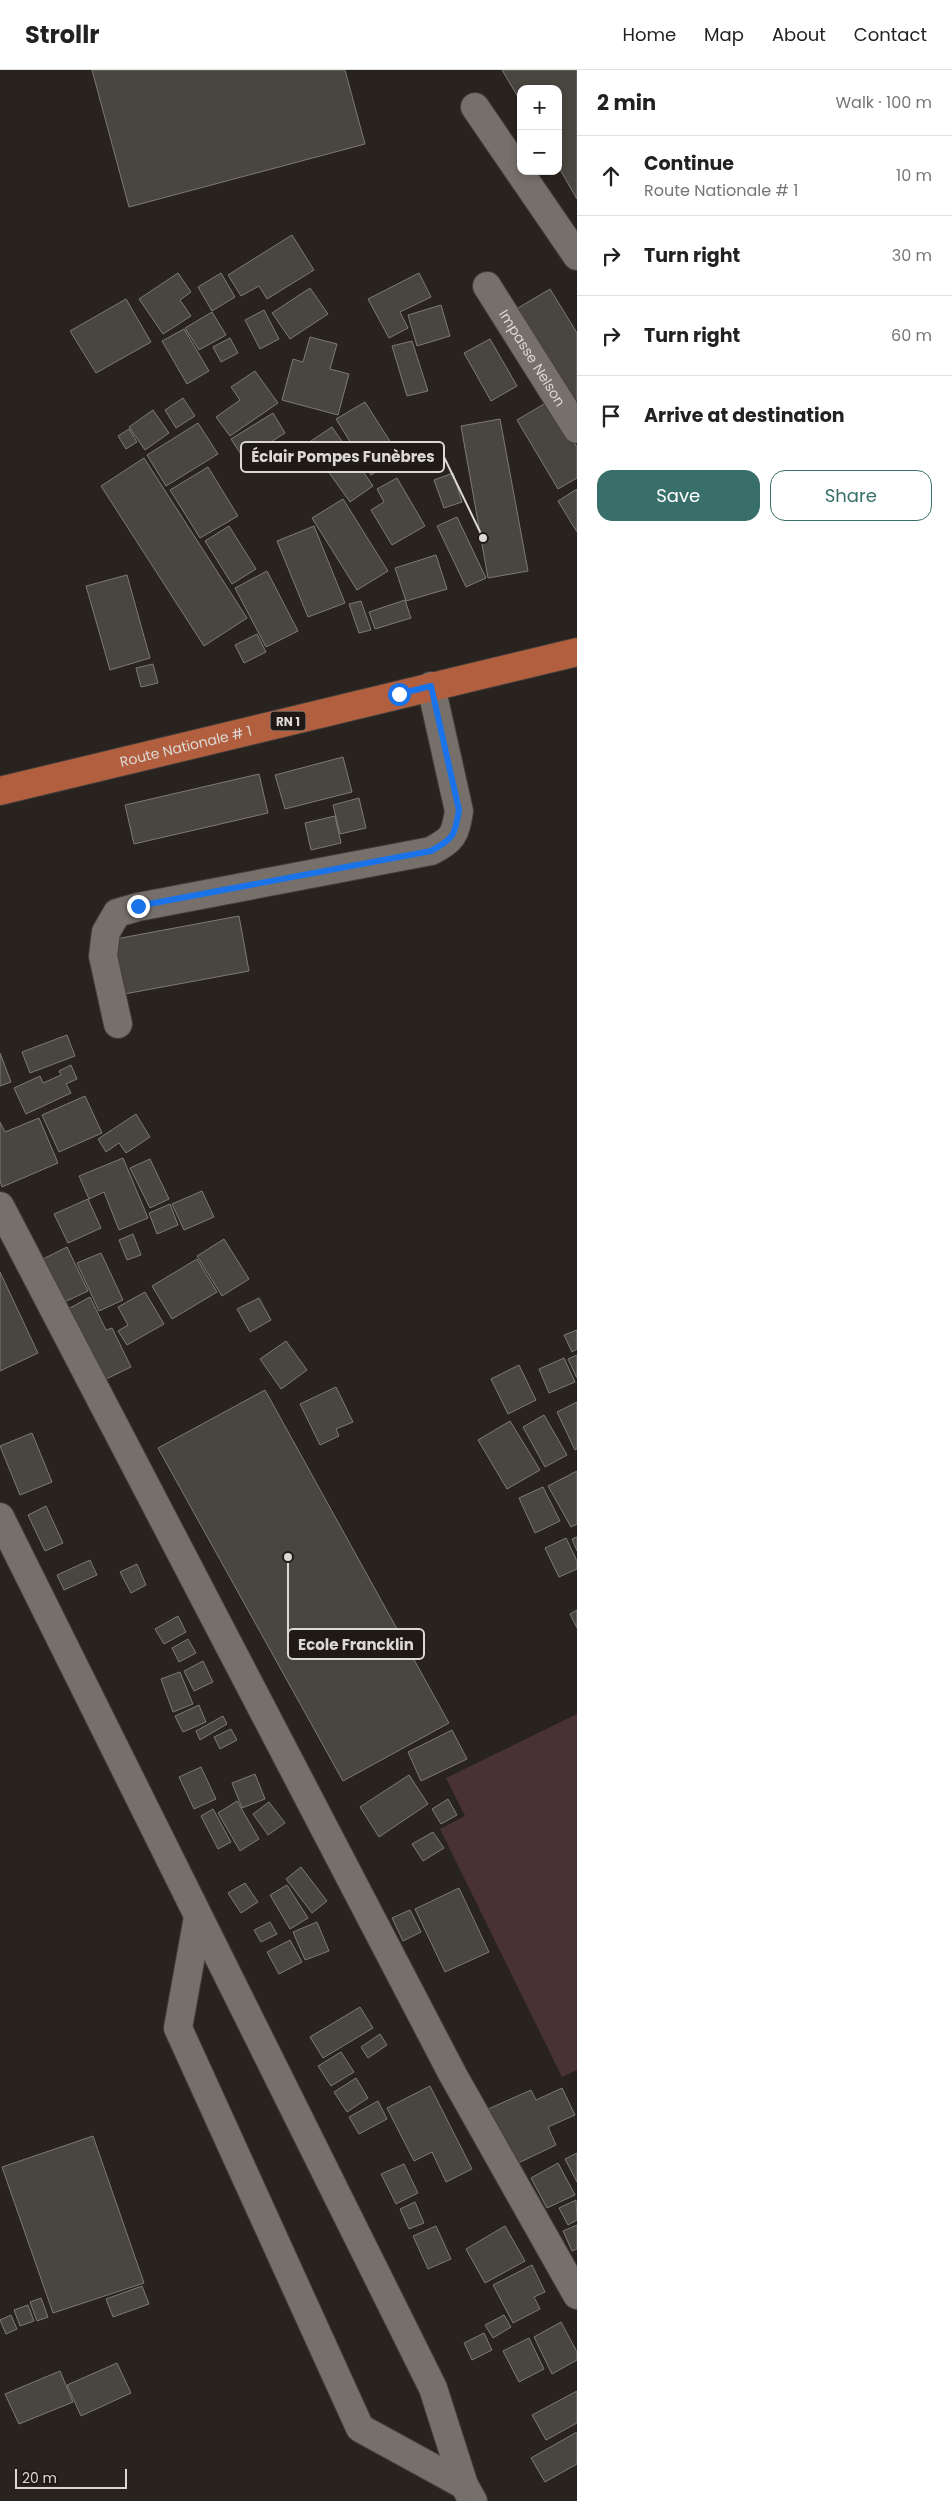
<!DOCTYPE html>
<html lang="en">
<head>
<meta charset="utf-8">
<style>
	body { margin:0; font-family:Poppins,sans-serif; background:#f6f6f6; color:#222 }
	.controls { position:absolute; right:15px; top:15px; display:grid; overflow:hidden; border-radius:10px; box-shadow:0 2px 8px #0003 }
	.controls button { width:45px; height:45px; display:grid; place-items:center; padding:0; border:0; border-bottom:1px solid #e0e0e0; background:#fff; color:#222; font:25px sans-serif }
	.scale { position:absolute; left:15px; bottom:12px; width:112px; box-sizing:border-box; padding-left:5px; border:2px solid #dcd8d5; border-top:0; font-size:14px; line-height:18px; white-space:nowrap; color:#dcd8d5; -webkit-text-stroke:4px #1f1a16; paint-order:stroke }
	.stop { position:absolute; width:15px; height:15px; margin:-11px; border:4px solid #1a73e8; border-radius:50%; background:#fff }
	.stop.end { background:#1a73e8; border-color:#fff; box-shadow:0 1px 5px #0008 }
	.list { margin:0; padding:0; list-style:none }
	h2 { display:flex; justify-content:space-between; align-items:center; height:65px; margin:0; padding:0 20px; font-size:21px }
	h2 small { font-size:16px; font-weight:400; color:#767676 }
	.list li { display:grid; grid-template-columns:32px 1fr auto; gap:15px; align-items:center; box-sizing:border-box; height:80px; padding:0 20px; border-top:1px solid #e0e0e0 }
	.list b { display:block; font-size:19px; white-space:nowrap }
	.list p { margin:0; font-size:16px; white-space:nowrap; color:#767676 }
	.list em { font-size:16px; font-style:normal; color:#767676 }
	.actions { display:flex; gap:10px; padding:15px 20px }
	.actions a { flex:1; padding:11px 0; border:1px solid #396f6b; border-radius:15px; text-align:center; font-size:18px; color:#396f6b }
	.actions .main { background:#396f6b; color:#fff }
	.icon { flex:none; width:28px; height:28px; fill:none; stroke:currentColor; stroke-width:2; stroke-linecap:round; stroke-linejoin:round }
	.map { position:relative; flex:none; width:577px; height:2431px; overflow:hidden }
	header { display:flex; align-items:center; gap:30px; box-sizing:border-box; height:70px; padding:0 25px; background:#fff; border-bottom:1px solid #e0e0e0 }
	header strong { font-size:24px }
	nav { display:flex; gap:28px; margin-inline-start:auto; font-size:18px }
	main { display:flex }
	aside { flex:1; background:#fff }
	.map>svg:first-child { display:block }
</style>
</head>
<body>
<header>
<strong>Strollr</strong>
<nav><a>Home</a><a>Map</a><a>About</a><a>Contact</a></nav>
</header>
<main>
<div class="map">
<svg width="577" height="2431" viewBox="0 0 577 2431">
	<rect width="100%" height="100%" fill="#29231f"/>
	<!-- green -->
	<path fill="#483233" d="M577,1644V2000L562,2007L440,1759L465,1746L446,1708Z"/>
	<!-- building -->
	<path fill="#494640" stroke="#7d7a73" d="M92,0H345L365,74L129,137Z
		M502,0H577V129L558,96V19H521V32Z
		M292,165L314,200L267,229L259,216L241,226L228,205Z
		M178,203L191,222L180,230L191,246L163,264L139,229Z
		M221,203L235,227L212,241L198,217Z
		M419,203L431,227L400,242L408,258L389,268L368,229Z
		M310,218L328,244L290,269L272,243Z
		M550,219L577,263V333L518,238Z
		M126,229L151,272L96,303L70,261Z
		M441,235L450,266L417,276L408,245Z
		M264,240L279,269L260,279L245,250Z
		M212,242L226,265L199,280L185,258Z
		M184,259L209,301L187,314L162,271Z
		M310,267L337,274L330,299L349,304L338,345L282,330L293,289L303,292Z
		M230,268L238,283L221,292L213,277Z
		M490,269L517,316L491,331L464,283Z
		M412,271L428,321L407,326L392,276Z
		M255,301L278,333L230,366L216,347L240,330L231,317Z
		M183,328L195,346L176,358L165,340Z
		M549,331L577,377V408L558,419L517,350Z
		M365,332L400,387L371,405L336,349Z
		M153,340L169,363L145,380L129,357Z
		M273,343L285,363L244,389L231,369Z
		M500,349L528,501L488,508L461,356Z
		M198,353L218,384L166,416L147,385Z
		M332,357L373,416L350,432L308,373Z
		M129,359L137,372L126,379L118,366Z
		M144,388L247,548L204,576L101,416Z
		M208,397L238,446L200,468L170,420Z
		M453,403L462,432L444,438L434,410Z
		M397,408L425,456L392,475L371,440L384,432L377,419Z
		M577,419V462L558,431Z
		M343,429L388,501L357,520L312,448Z
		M457,447L486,508L466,517L437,456Z
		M229,456L256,499L232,514L205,471Z
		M314,456L345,533L308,547L277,471Z
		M436,485L447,519L406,531L395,498Z
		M267,501L298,561L266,577L235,518Z
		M127,505L150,588L110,600L86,516Z
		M405,530L411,548L375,559L369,542Z
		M361,531L371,560L359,563L349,534Z
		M257,564L266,582L244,593L235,575Z
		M153,594L158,613L141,617L136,598Z
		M343,687L352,722L285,739L275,705Z
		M259,704L268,743L134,774L125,735Z
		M359,728L366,758L340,764L333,735Z
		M335,746L341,773L311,780L305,753Z
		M239,846L249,901L119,925L110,870Z
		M67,965L75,986L30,1003L22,982Z
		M0,983L11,1012L0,1016Z
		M71,995L77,1009L66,1014L71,1023L26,1044L14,1018L40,1006L43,1013L61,1005L59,1001Z
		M85,1026L102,1063L59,1082L42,1045Z
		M136,1044L150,1067L126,1083L119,1073L106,1082L98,1069Z
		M39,1048L58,1093L2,1117L0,1111V1052L5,1062Z
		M123,1088L148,1148L119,1160L104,1122L89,1129L79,1106Z
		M150,1089L169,1129L150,1138L130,1098Z
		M202,1121L214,1147L184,1160L172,1134Z
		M88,1129L101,1158L68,1173L54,1144Z
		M170,1134L178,1155L157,1164L149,1143Z
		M133,1164L141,1185L127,1190L119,1170Z
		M224,1169L249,1209L222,1226L197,1186Z
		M67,1177L88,1221L58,1235L37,1192Z
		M101,1183L123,1230L99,1241L77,1193Z
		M197,1189L217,1222L172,1249L152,1216Z
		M0,1202L38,1283L0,1301Z
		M145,1222L164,1254L127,1275L118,1261L128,1255L118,1237Z
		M90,1227L106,1260L112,1258L131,1297L104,1310L68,1239Z
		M259,1228L271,1250L250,1262L237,1239Z
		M577,1260V1279L572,1282L564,1265Z
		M286,1271L307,1300L281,1319L260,1289Z
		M577,1285V1308L568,1289Z
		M564,1288L575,1312L549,1323L539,1299Z
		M519,1295L536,1330L508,1344L491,1309Z
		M336,1317L353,1352L336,1359L339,1366L320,1375L300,1334Z
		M265,1320L449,1653L343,1711L158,1378Z
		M577,1332V1379L575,1380L557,1342Z
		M544,1345L567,1385L545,1397L523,1357Z
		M510,1351L540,1400L507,1419L478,1370Z
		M32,1363L52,1412L20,1425L0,1376Z
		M577,1401V1454L571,1457L548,1416Z
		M543,1417L560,1451L535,1463L519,1428Z
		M46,1436L63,1473L45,1481L28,1445Z
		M577,1467V1481L572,1469Z
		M566,1468L577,1491V1499L559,1507L545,1478Z
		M90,1490L97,1505L64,1520L57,1505Z
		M137,1494L146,1515L131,1523L120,1502Z
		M577,1540V1558L570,1544Z
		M178,1546L186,1562L164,1574L155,1559Z
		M188,1569L196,1583L179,1592L172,1578Z
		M203,1591L213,1612L194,1621L184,1601Z
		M180,1602L193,1634L173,1642L161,1609Z
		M199,1635L206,1652L183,1662L175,1646Z
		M223,1646L227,1654L200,1670L196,1661Z
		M231,1659L237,1670L220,1679L214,1667Z
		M452,1660L467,1689L421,1711L408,1682Z
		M201,1697L216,1729L194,1739L179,1707Z
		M255,1704L265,1729L242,1738L232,1713Z
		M409,1705L428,1734L379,1767L360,1737Z
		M448,1729L457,1745L441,1754L432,1739Z
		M237,1731L259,1769L240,1781L218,1743Z
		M269,1732L285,1753L268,1765L253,1744Z
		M213,1739L231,1772L218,1779L201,1746Z
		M433,1762L444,1778L423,1791L412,1774Z
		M301,1797L327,1831L312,1843L286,1809Z
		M245,1813L258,1832L241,1843L228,1823Z
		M287,1815L308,1848L290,1859L270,1825Z
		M459,1818L489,1882L445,1902L415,1839Z
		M410,1840L421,1862L403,1871L392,1848Z
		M270,1852L277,1864L261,1872L254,1860Z
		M317,1852L329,1881L305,1890L293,1862Z
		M290,1870L302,1892L279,1904L267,1882Z
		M360,1937L373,1958L323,1988L310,1967Z
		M380,1964L387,1975L368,1988L361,1977Z
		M341,1982L354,2002L331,2016L318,1996Z
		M356,2008L368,2028L347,2042L334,2022Z
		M430,2016L472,2099L446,2112L432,2082L414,2091L387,2038Z
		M562,2018L575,2045L548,2057L556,2075L512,2096L486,2040L531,2020L536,2030Z
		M378,2031L387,2049L359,2064L349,2047Z
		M93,2066L144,2213L53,2243L2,2097Z
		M577,2083V2112L565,2089Z
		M558,2093L575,2125L547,2138L531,2108Z
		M404,2094L418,2123L396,2134L381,2104Z
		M576,2130L577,2150L568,2155L559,2138Z
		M415,2132L424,2153L409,2159L400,2139Z
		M577,2155V2179L572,2181L563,2161Z
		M436,2156L451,2189L428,2199L413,2166Z
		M505,2156L525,2191L485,2213L466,2179Z
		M532,2195L545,2222L534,2227L540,2239L513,2253L493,2215Z
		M142,2216L149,2234L113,2247L106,2229Z
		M41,2228L48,2247L37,2251L30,2232Z
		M28,2235L34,2251L20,2256L14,2240Z
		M11,2245L17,2259L6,2264L0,2250Z
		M504,2245L511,2257L493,2268L485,2255Z
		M561,2252L577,2282V2290L552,2304L534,2267Z
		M484,2263L492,2280L472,2290L464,2273Z
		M529,2268L544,2299L519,2312L503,2281Z
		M117,2293L131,2323L81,2346L67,2315Z
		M60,2301L73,2332L19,2354L5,2324Z
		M577,2321V2353L546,2370L532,2345Z
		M577,2362V2394L545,2412L531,2388Z"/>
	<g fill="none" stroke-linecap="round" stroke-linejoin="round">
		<!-- minor casing -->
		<g stroke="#423e3a" stroke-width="30">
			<g id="minor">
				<path d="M475,37L577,186"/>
				<path id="s1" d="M487,216L577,359"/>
				<path d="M118,954L103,886L106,862L117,843L138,837L431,781C453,769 455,766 459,741L431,616"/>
				<path d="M0,1136L453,2005L577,2225"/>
				<path d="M0,1447L433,2318L464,2415L473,2431"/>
				<path d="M198,1847L178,1958L360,2358L464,2415"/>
			</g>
		</g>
		<!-- major casing -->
		<g stroke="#423e3a" stroke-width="30">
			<g id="major">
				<path id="s2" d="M0,721L577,582"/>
			</g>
		</g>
		<!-- minor -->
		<use href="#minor" stroke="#766f6a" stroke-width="28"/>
		<!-- major -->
		<use href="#major" stroke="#b15f3e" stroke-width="28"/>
	</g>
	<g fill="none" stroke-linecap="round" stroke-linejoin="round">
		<!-- route -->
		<path stroke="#1a73e8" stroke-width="6" d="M138,836L431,781C453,769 455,766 459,740L431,616L399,624"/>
	</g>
	<g text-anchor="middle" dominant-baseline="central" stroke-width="4" stroke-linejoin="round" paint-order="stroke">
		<!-- shield labels -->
		<rect fill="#1f1a16" stroke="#a39f9c" stroke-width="1" x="270.5" y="641.5" width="35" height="19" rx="4"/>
		<g font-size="12" font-weight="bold" fill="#dcd8d5">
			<text x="288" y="651">RN 1</text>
		</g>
		<!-- street labels -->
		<g font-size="14" fill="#dcd8d5" stroke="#1f1a16">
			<text stroke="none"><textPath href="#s1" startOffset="85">Impasse Nelson</textPath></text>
			<text stroke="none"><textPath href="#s2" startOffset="191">Route Nationale # 1</textPath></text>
		</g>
	</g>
	<!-- callouts -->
	<path fill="none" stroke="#dcd8d5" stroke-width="2" d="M483 468L444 387M288 1487L288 1574"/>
	<g fill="#dcd8d5" stroke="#1f1a16" stroke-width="2">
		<circle cx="483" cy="468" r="5"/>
		<circle cx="288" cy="1487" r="5"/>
	</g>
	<g fill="#1f1a16" stroke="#dcd8d5" stroke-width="2">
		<rect x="241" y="372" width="203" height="30" rx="5"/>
		<rect x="288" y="1559" width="136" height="30" rx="5"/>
	</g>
	<g font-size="15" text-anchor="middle" font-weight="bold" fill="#dcd8d5">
		<text x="343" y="392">Éclair Pompes Funèbres</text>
		<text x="356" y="1580">Ecole Francklin</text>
	</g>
</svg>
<div class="controls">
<button>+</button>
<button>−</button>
</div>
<div class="scale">20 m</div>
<div class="stop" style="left:399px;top:624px"></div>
<div class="stop end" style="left:138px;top:836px"></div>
</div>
<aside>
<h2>2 min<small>Walk · 100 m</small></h2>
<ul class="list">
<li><svg class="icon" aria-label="ahead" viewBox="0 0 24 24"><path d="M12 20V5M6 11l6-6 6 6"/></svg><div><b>Continue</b><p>Route Nationale # 1</p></div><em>10 m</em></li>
<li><svg class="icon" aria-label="right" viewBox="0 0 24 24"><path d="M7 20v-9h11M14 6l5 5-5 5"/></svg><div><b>Turn right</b></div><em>30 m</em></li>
<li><svg class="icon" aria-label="right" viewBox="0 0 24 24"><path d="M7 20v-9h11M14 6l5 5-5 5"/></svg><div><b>Turn right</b></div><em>60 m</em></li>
<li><svg class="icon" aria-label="arrive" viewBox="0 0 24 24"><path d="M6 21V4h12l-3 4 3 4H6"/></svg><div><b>Arrive at destination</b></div></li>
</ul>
<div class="actions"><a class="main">Save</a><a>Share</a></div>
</aside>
</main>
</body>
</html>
